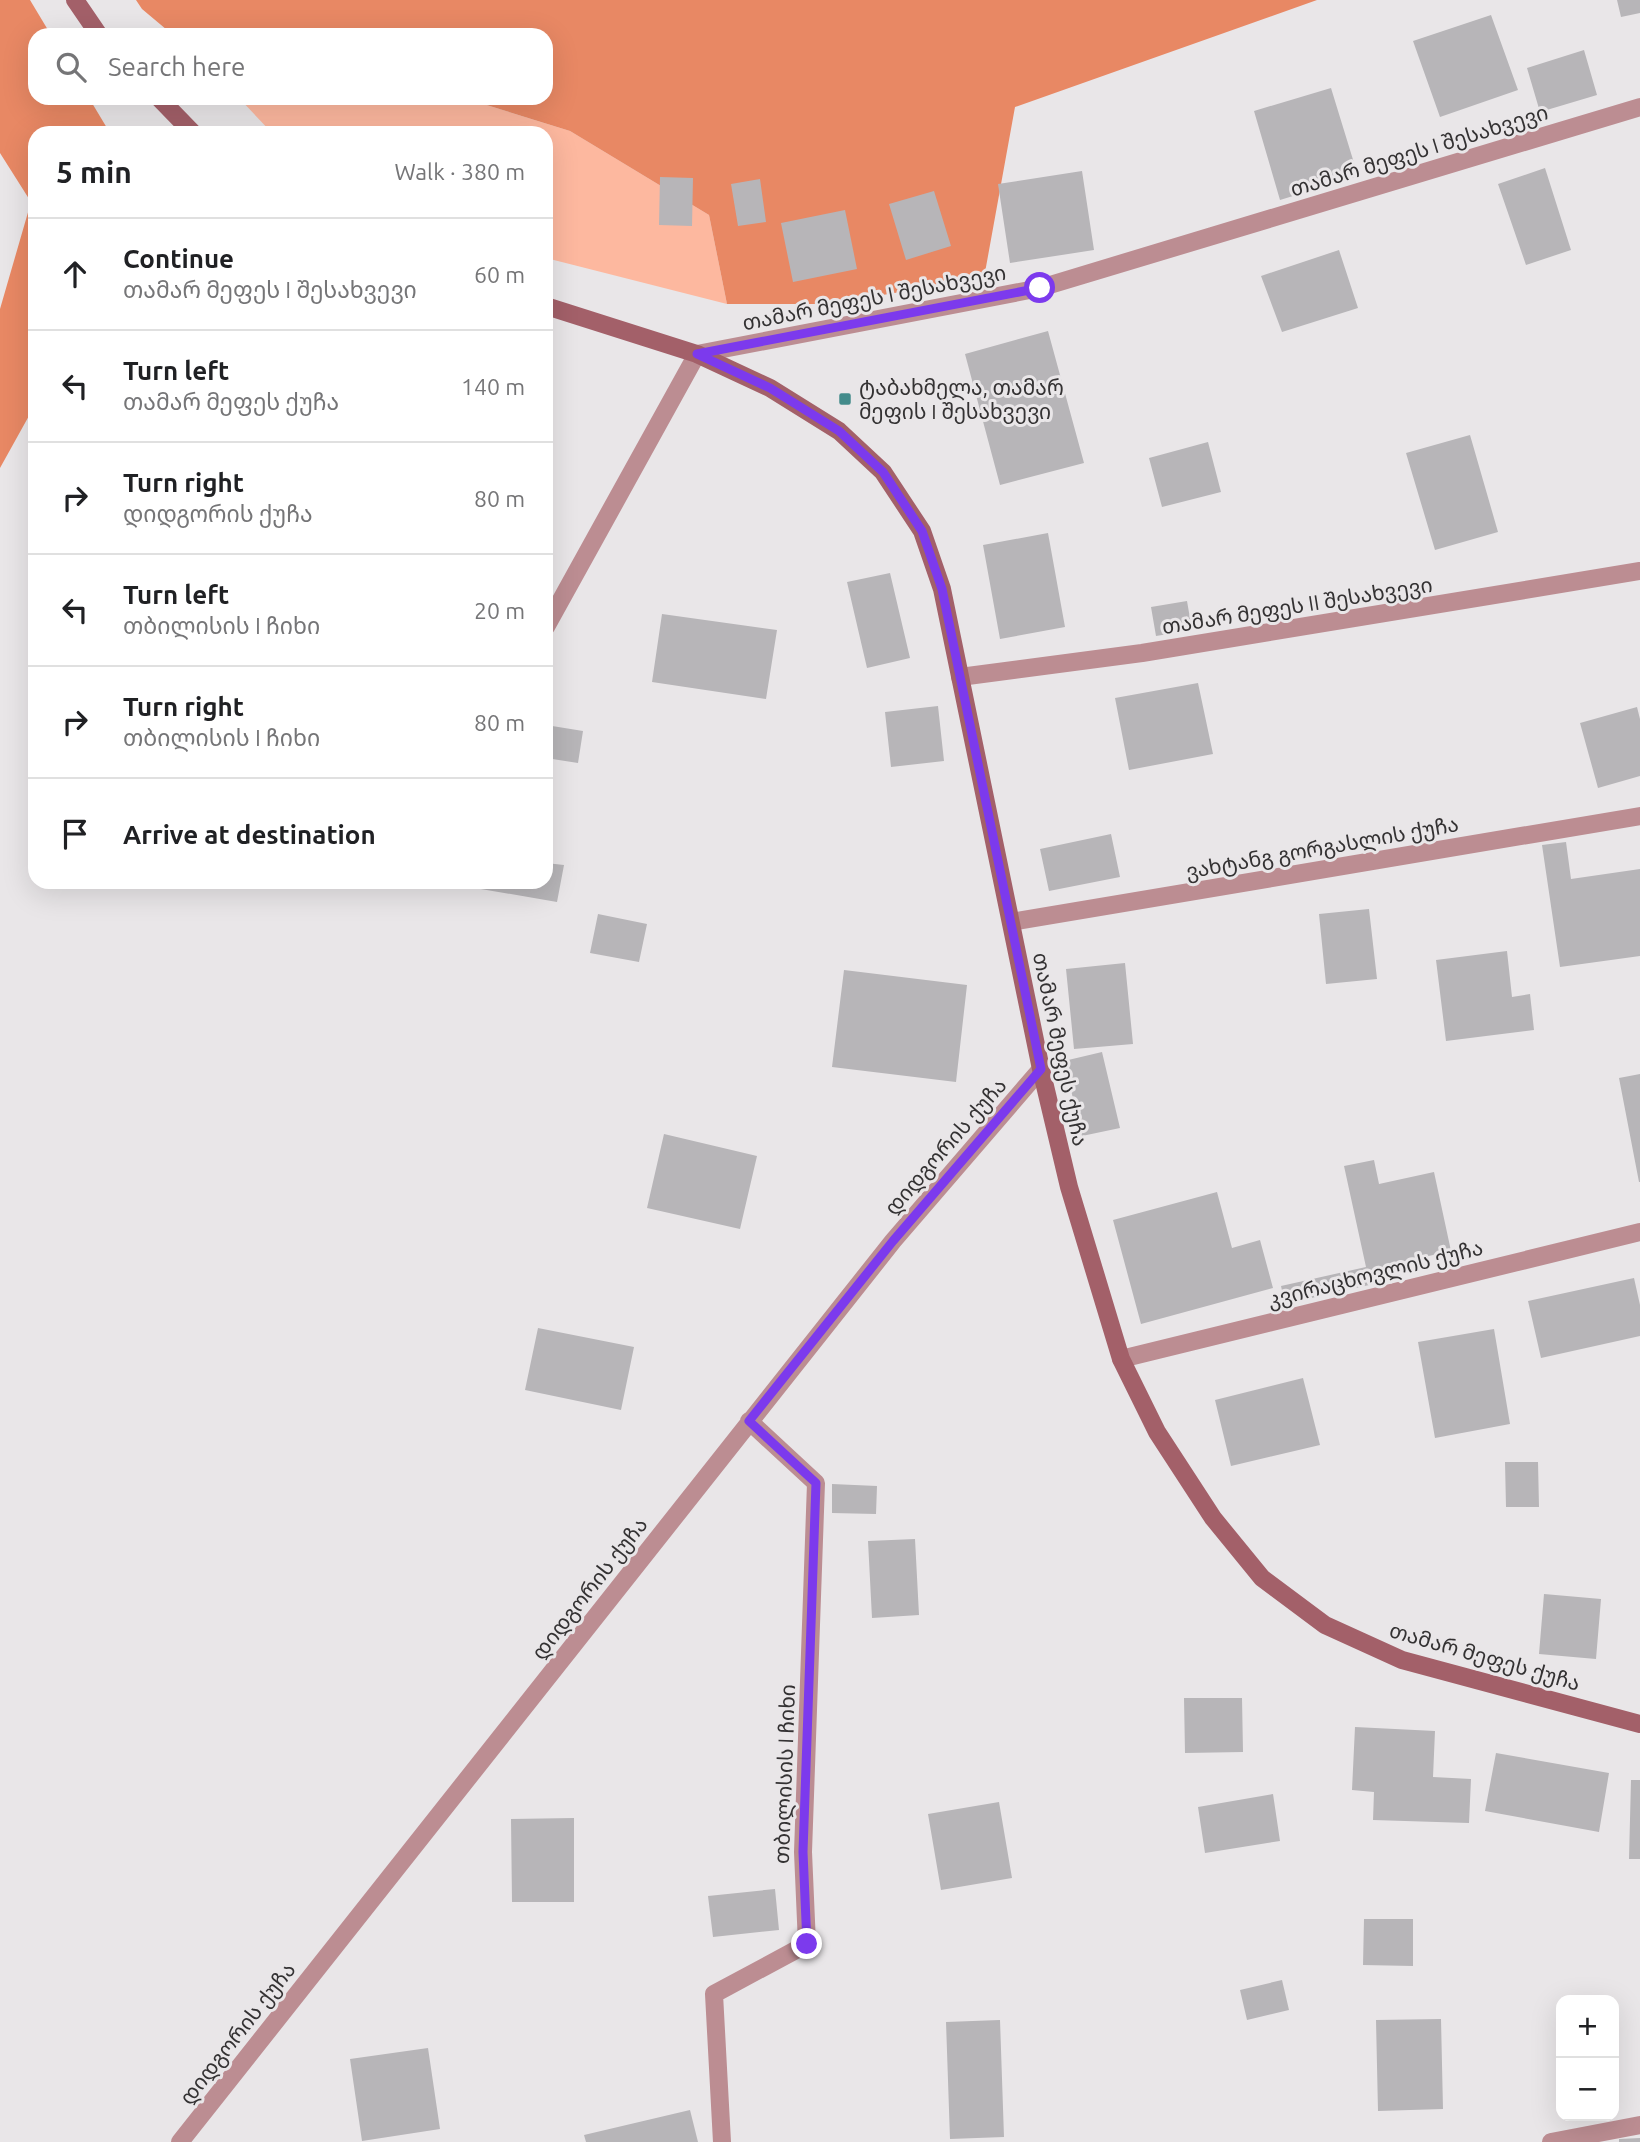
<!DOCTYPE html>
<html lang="en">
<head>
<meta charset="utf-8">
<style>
	body { margin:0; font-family:Ubuntu,"Noto Sans Georgian",sans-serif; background:#f2f2f2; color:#202124 }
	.controls { position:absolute; right:21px; bottom:21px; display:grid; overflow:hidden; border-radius:14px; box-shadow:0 7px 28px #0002 }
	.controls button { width:63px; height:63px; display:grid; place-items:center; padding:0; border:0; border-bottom:2px solid #e0e0e0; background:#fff; color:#202124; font:35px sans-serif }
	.stop { position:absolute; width:21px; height:21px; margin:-16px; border:5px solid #7c3aed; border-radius:50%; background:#fff }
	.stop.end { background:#7c3aed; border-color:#fff; box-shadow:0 2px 7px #0008 }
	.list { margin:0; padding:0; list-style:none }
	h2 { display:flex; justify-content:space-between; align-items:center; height:91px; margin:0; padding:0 28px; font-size:30px }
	h2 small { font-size:23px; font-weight:400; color:#757577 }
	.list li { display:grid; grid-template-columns:46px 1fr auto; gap:21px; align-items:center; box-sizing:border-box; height:112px; padding:0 28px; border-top:2px solid #e0e0e0 }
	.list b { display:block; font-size:26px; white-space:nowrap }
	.list p { margin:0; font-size:23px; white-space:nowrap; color:#757577 }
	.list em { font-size:23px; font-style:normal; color:#757577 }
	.icon { flex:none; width:38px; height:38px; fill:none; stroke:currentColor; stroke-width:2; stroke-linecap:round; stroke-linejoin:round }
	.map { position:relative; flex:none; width:1640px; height:2142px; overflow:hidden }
	.search { position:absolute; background:#fff; box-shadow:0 7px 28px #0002; left:28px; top:28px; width:525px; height:77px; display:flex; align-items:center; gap:18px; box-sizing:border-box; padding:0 24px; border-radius:21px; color:#757577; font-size:26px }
	.panel { position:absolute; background:#fff; box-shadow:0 7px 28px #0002; left:28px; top:126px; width:525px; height:763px; border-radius:21px }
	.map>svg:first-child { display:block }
</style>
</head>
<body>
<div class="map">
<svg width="1640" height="2142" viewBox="0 0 1640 2142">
	<rect width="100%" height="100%" fill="#e9e6e8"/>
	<!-- green -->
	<path fill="#fdb89f" d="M239,98H464L570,131L709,215L727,304L546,258V133H272Z"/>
	<!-- forest -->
	<path fill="#e88864" d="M0,0H30L51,35H35V98H89L110,133H35V405L0,468V309L31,202L0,153Z
		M136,0H1317L1015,107L984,278L829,304H727L709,215L570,131L464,98H546V35H173L142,9Z"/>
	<!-- building -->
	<path fill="#b7b5b8" d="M1617,0H1640V13L1621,17Z
		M1491,15L1518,90L1440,117L1413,41Z
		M1584,50L1597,95L1540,112L1527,68Z
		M1331,88L1358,176L1280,200L1254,111Z
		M1545,168L1571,250L1526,265L1498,184Z
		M1082,171L1094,250L1010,263L998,184Z
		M660,177L693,178L692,226L659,225Z
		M760,179L766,222L738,226L731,184Z
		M934,191L951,246L906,260L889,204Z
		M845,210L857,269L793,282L781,223Z
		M1339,250L1358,308L1282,332L1261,276Z
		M1048,331L1084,463L1000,485L965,354Z
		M1470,435L1498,532L1435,550L1406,453Z
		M1208,442L1221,492L1162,507L1149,458Z
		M1048,533L1065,627L1000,639L983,545Z
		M890,573L910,658L867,668L847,582Z
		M1187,601L1192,630L1156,636L1151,607Z
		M662,614L777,630L766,699L652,682Z
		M1198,683L1213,754L1129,770L1115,698Z
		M938,706L944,761L891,767L885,712Z
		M1637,707L1640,719V776L1598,788L1580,723Z
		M546,725L583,731L578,763L546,758Z
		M1111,834L1120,877L1049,891L1040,849Z
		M1566,842L1571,879L1640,869V956L1560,967L1542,845Z
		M546,863L564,865L557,902L446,883L546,882Z
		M1369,909L1377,979L1326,984L1319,914Z
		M598,914L647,924L639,962L590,953Z
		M1507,951L1512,997L1530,994L1534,1030L1446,1041L1436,960Z
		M1125,963L1133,1044L1074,1049L1066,969Z
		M844,970L967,985L956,1082L832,1067Z
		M1102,1052L1120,1128L1082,1136L1064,1061Z
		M1640,1074V1182H1639L1619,1078Z
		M664,1134L757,1156L740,1229L647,1208Z
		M1374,1160L1379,1184L1434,1172L1451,1251L1397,1263L1400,1278L1285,1304L1281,1286L1366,1267L1344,1166Z
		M1217,1192L1232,1248L1260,1240L1273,1288L1141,1324L1113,1220Z
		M1634,1278L1640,1305V1336L1541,1358L1528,1301Z
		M538,1328L634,1347L621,1410L525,1390Z
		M1494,1329L1510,1424L1435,1438L1418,1342Z
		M1303,1378L1320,1445L1231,1466L1215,1400Z
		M1505,1462H1538L1539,1507H1506Z
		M832,1484L877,1486L876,1514L832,1513Z
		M915,1539L919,1615L872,1618L868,1541Z
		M1544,1594L1601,1599L1596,1659L1539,1654Z
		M1184,1698H1242L1243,1752L1185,1753Z
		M1355,1727L1435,1731L1433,1777L1471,1779L1469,1823L1373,1820L1374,1792L1352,1790Z
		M1496,1753L1609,1773L1599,1832L1485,1811Z
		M1631,1780H1640V1859H1629Z
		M1273,1794L1280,1841L1205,1853L1198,1807Z
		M999,1802L1012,1878L941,1890L928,1814Z
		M574,1818V1902H512L511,1819Z
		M775,1889L779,1930L713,1937L708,1896Z
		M1364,1919H1413V1966L1363,1965Z
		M1282,1980L1289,2010L1247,2020L1240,1990Z
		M1441,2019L1443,2109L1378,2111L1376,2020Z
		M1000,2020L1004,2137L950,2139L946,2022Z
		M428,2048L440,2129L362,2141L350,2059Z
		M690,2110L698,2142H586L584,2135Z
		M1640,2138V2142H1619V2139Z"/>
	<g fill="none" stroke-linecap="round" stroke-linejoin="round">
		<!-- lane -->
		<path stroke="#bc8d92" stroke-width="18" d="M960,677L1142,653L1640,571"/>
		<!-- street -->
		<path stroke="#bc8d92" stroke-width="18" d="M546,627L697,354L1040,288L1640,107
			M1011,922L1640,816
			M1121,1359L1640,1232
			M180,2142L893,1241L1041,1069
			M722,2142L714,1994L807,1944L803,1852L816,1483L749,1421
			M1551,2142L1640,2125"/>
		<!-- secondary -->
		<path stroke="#a36069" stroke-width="18" d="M75,0L99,35
			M159,98L193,133
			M546,306L697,354L770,388L839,431L883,472L922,531L942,589L1041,1069L1069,1187L1121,1359L1157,1432L1213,1518L1262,1578L1325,1625L1402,1660L1640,1724"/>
	</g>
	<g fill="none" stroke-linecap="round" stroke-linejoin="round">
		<!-- route -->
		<path stroke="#7c3aed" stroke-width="9" d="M807,1944L803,1852L816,1483L749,1421L893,1241L1041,1069L942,589L922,531L883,472L839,431L770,388L697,354L1040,288"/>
	</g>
	<!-- markers -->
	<rect fill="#438b8b" stroke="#e9e6e8" stroke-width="2.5" x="838" y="392" width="14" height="14" rx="3.5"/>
	<g text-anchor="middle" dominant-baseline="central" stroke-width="6" stroke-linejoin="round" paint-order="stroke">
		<!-- street labels -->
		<g font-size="21" fill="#343233" stroke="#e9e6e8">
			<text transform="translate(1419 150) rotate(-17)">თამარ მეფეს I შესახვევი</text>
			<text transform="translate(874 297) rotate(-11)">თამარ მეფეს I შესახვევი</text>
			<text transform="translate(1297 605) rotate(-9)">თამარ მეფეს II შესახვევი</text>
			<text transform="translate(1322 847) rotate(-10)">ვახტანგ გორგასლის ქუჩა</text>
			<text transform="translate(1061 1049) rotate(78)">თამარ მეფეს ქუჩა</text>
			<text transform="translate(945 1146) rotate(-49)">დიდგორის ქუჩა</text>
			<text transform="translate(1375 1273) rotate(-14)">კვირაცხოვლის ქუჩა</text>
			<text transform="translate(589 1588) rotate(-52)">დიდგორის ქუჩა</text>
			<text transform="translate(1485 1656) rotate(16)">თამარ მეფეს ქუჩა</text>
			<text transform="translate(784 1774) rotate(-88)">თბილისის I ჩიხი</text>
			<text transform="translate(237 2033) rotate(-52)">დიდგორის ქუჩა</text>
		</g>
		<!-- poi labels -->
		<g font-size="21" fill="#343233" stroke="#e9e6e8" text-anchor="start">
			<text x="859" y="387">ტაბახმელა, თამარ<tspan x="859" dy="24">მეფის I შესახვევი</tspan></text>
		</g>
	</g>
</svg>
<div class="controls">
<button>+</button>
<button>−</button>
</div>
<div class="stop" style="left:1040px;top:288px"></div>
<div class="stop end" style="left:807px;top:1944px"></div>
<div class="search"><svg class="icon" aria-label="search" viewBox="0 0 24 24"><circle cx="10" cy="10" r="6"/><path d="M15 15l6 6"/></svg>Search here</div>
<section class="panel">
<h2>5 min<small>Walk · 380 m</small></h2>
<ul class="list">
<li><svg class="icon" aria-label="ahead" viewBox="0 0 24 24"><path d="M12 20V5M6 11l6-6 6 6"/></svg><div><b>Continue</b><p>თამარ მეფეს I შესახვევი</p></div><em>60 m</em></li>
<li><svg class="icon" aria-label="left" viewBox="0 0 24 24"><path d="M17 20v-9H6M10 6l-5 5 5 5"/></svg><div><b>Turn left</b><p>თამარ მეფეს ქუჩა</p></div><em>140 m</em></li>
<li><svg class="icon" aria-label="right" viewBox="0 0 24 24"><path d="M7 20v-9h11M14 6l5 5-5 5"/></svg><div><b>Turn right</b><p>დიდგორის ქუჩა</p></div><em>80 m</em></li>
<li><svg class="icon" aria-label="left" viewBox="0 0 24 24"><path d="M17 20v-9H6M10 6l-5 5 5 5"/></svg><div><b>Turn left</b><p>თბილისის I ჩიხი</p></div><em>20 m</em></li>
<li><svg class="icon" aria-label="right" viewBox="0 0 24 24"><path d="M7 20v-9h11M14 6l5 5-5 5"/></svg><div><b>Turn right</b><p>თბილისის I ჩიხი</p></div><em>80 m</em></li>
<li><svg class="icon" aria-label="arrive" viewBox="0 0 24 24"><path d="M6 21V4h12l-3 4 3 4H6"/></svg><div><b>Arrive at destination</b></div></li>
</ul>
</section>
</div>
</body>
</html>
